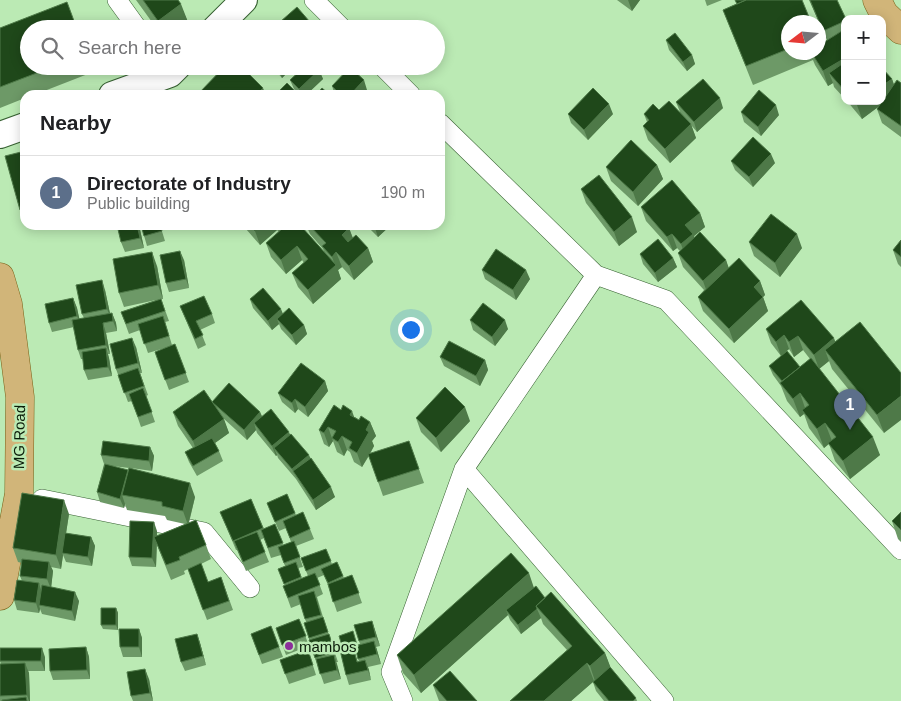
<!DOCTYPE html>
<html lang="en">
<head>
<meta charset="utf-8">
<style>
	body { margin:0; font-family:Arial,sans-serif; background:#f6f6f6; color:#202124 }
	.controls { position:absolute; right:15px; top:15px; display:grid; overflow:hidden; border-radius:10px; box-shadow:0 2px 12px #0003 }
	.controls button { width:45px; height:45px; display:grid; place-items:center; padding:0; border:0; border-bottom:1px solid #e0e0e0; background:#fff; color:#202124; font:25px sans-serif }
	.compass { position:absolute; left:781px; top:15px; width:45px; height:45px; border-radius:50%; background:#fff; box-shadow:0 2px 12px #0003; rotate:254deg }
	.you { position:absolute; left:410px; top:329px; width:18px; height:18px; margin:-12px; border:4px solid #fff; border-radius:50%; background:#1a73e8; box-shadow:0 0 0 8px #1a73e833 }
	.badge { display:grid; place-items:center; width:32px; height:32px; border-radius:50%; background:#8b2f9a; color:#fff; font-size:16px; font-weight:700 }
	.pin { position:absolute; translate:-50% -41px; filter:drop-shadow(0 1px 2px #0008) }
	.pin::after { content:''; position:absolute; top:26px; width:18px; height:15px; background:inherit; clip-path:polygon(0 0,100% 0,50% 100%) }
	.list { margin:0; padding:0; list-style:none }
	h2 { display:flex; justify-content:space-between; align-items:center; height:65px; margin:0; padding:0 20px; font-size:21px }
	h2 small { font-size:16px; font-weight:400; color:#757577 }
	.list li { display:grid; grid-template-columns:32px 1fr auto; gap:15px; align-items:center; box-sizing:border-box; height:75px; padding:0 20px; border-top:1px solid #e0e0e0 }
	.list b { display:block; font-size:19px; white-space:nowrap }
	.list p { margin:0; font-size:16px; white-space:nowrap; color:#757577 }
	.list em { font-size:16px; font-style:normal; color:#757577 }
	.icon { flex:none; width:28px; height:28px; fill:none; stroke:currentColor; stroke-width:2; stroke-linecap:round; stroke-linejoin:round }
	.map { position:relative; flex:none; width:901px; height:701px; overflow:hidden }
	.search { position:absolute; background:#fff; box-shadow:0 2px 12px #0003; left:20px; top:20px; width:425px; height:55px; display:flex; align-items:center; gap:12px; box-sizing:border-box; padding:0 18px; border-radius:28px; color:#757577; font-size:19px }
	.panel { position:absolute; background:#fff; box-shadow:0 2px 12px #0003; left:20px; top:90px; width:425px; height:140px; border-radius:15px }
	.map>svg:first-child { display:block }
</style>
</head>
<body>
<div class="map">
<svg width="901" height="701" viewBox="0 0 901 701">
	<rect width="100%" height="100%" fill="#bbeab4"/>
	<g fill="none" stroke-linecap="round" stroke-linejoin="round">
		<!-- minor casing -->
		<g stroke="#376132" stroke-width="20">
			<path id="minor" d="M117,0L138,29
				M314,0L343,29
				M382,66L411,95
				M440,123L596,275L666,300L901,550
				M464,469L664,701
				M42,499L204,532L250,588
				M403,701L391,672L464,469L596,275"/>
		</g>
		<!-- secondary casing -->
		<g stroke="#376132" stroke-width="28">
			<path id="secondary" d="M215,29L244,0
				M112,95L170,74L178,66
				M0,135L25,126"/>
		</g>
		<!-- primary casing -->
		<g stroke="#786017" stroke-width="29">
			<path id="primary" d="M877,0L884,14L901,30
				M0,277L8,304L20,397L19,494L0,596"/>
		</g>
		<!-- minor -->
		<use href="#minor" stroke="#fff" stroke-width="19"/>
		<!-- secondary -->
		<use href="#secondary" stroke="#fff" stroke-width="26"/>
		<!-- primary -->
		<use href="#primary" stroke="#d1b579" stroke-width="28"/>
	</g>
	<!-- wall -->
	<path fill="#6d9967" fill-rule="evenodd" d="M136,0H178L188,22L179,29H157Z
		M617,0H640L632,11Z
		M705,0H722L707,6Z
		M809,0H837L845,19V99L834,87L833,83L828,86L815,65L813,60L753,85L723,10L736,4L788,22V52H818V41L820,45L827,40Z
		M0,28L29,66H91L93,72L34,95H25V98L0,108Z
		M666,40L692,55L695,64L687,71L669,50Z
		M272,66H294L282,78Z
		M319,70L323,79L306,95H299L294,89L290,80Z
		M892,79L894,85L901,83V137L882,123L877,109L879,106L862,119L847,101H882Z
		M332,86L367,90L362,95H335Z
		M676,102L723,108L697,132L691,125L696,138L670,163L648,140L643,126L647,122L644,114L659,110L680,112Z
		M741,112L779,115L761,136L744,122Z
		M568,114H613L588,140L571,123Z
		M25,151V224L20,210Z
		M731,161L775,163L753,187L735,170Z
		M657,165L663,179L638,206L611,181L606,167Z
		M581,189L637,232L619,246L586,203Z
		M641,207L700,213L705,227L694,236V238L726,260L728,268L760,281L765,295L763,297L768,311L734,343L703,311L698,297L704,290L683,267L678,253L680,251L677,248L673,251L646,221Z
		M117,225H139L144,248L125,252L121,242Z
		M141,225H160L165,241L147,246Z
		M245,225H300L324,252L323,249L310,234L306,225H346L349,228L353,238L368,248L373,262L354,280L342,267L338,270L341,279L313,304L298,287L292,273L304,263L302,260L286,274L271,257L266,243L279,232L277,230L260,245L246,229Z
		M366,225H391L378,237Z
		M901,240V267L898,264L893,250Z
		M749,242L802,248L780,277L754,256Z
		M640,254L673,258L677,267L658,282L643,264Z
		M184,260L189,288L169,292L166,283Z
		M157,266L163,299H161L169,321L165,322L172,345L175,344L189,382L169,390L155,352L165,348L148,353L140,330L129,334L121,312L156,300L124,307L119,293Z
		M482,270L530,279L516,300L485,279Z
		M105,290L110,314L112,313L116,323L117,331L106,333L110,354H108L109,358L112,376L88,380L84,370L83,359H81L78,350L74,327L52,332L49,323L73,298L77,308L79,319L84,318L82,314Z
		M250,299L283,314L304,325L307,334L296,345L281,329L279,324L272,330L253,308Z
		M180,306L212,314L215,323L200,330L206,345L198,349Z
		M470,320L508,329L495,346L473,330Z
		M860,322L884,433L832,369L829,361L819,369L880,455L850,479L835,461L829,444L824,448L809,428L804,414L800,417L787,401L781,386L773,375L769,366L800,367L810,359L803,350L794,357L789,349L781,356L771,343L766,329L835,342Z
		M136,347L142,373H140L148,395L146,396L155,422L141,427L132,401L128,402L116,369Z
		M440,357L485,360L488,370L480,386L444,366Z
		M325,381L328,391L308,417L298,409L295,413L282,402L278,393Z
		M212,402L260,412L262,416L290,435L311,459L335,497L316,510L296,479L278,458L277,455L276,456L257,433L256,430L247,440L223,418L229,433L215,443L219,451L223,461L197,476L189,462L185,452L193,448L178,426L173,412L213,403Z
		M355,417L359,420L370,422L376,436L372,441L374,446L370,454L409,441L424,483L383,496L369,456L362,467L354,462L350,452L347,450L344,456L337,452L333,441L329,447L324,444L319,430Z
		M416,418L470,421L441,452L421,432Z
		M150,447L154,456L152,471L131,468L195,497L189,523L206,545L211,559L201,564L208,582L221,577L233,610L207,620L188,569L184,571L185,574L171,580L157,545L156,567L132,566L129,557L157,531V536L185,524L167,520L165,516L127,510L125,504L124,508L100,502L97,492L104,464L101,455ZM112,466L129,468L128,470Z
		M287,494L296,515L310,529L314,539L296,546L303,567L298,568L302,578L308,576L301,558L326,549L332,564L337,562L344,578L352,575L362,603L337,612L329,588L324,575L317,578L323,594L317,597L323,617L338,662H336L341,679L324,684L315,658L304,623L306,622L301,604L291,608L283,586H285L278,569L285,566L281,555L271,558L264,538L260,540L269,562L246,571L237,550H236L220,512L251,499L264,529L275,524L283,545L291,542L286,528L279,531L267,503Z
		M901,512V542L898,539L892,521Z
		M69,514L66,533L91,537L95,546L92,566L66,562L63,555L61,569L51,567L53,571L51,587L79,601L75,621L42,614L40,609L39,613L17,610L14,600L22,581L20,576L22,563L18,562L13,548Z
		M534,588L605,653L610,667L636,698L637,701H604L596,691L593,682L571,701H510L567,650L543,624L541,618L521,634L510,620L508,615L421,693L403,673L397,655Z
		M116,608L118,613V630L103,629L101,625Z
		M299,619L309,646L286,655L276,628Z
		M372,621L380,646L376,647L381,664L368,667L371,680L349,685L346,675L340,650L360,644L354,625ZM355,653H357L359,662H358Z
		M271,626L283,657L262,664L251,634Z
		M139,629L142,638V657H123L120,647Z
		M197,634L200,643L206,665L185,671L181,662Z
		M86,647L89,657L90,679L53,680L50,671Z
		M308,650L316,675L289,684L280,660Z
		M45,657V671H28L29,673L30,701H0V664H1L0,661Z
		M149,679L153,701H133L131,696Z
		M433,685L477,701H439Z"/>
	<!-- shaded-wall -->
	<path fill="#4e7948" d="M628,0H640L632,11Z
		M181,4L188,22L179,29H161L158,21Z
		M692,55L695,64L687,71L683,62Z
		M845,58V75L829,73L833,83L828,86L823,71Z
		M278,66H294L282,78Z
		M319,70L323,79L306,95H301L299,89Z
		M892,79L897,93L862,119L857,105L861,101H882V86Z
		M364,80L367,90L362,95H350Z
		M263,88L266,95H256Z
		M720,98L723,108L697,132L694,122Z
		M609,104L613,114L588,140L584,130Z
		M776,105L779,115L761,136L758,127Z
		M691,124L696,138L670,163L665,149Z
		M771,154L775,163L753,187L749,177Z
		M657,165L663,179L638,206L633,192Z
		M700,213L705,227L694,236L698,248L686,258L681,244L685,225Z
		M632,217L637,232L619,246L614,232Z
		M137,225H139L144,248L140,238Z
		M262,225H275L277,230L260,245L255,231Z
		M374,225H391L378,237Z
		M349,228L354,242L347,249L342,235Z
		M672,234L677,248L673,251L667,237Z
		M797,234L802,248L780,277L775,263Z
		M297,246L302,260L286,274L281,260Z
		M368,248L373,262L354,280L349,266Z
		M180,251L184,260L189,288L186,279Z
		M152,252L157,266L163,299L158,285Z
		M336,252L342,267L338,270L341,279L313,304L308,290L335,265L332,257Z
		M673,258L677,267L658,282L655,273Z
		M726,260L731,274L708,295L703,281Z
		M526,270L530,279L516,300L513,290Z
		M102,280L105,290L111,318L107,309Z
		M760,281L765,295L759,301L754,287Z
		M763,297L768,311L734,343L729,329Z
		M73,298L77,308L81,326L77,316Z
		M281,309L285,319H277L279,324L272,330L268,321Z
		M112,313L116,323L117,331L113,321Z
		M505,320L508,329L495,346L492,337Z
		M103,323L106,333L110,354L106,345Z
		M304,325L307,334L296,345L292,335Z
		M784,335L789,349L781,356L776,342Z
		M798,336L803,350L794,357L789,342Z
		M132,338L136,347L142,373L138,363Z
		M834,338L839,352L825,350L829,361L819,369L814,355Z
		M106,348L109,358L112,376L108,367Z
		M485,360L488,370L480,386L476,376Z
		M325,381L328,391L308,417L305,407Z
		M800,393L806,411L802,410L804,414L800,417L793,399Z
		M901,396V420L884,433L877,415Z
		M295,399L298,409L295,413L292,403Z
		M465,407L470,421L441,452L436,438Z
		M352,411L357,425L350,415Z
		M260,412L264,422L254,423L256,430L247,440L244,430Z
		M224,419L229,433L198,455L193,441Z
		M370,422L376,436L372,441L374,446L362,467L357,453L366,430Z
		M825,423L832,441L824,448L817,429Z
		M328,427L333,441L329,447L324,433Z
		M289,432L293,442L274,448L277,455L276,456L272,446Z
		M342,436L347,450L344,456L338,442Z
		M873,437L880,455L850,479L843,461Z
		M150,447L154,456L152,471L149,461Z
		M309,455L313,464L293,471L292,469Z
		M128,470L122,495L125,504L124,508L120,499Z
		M190,483L195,497L188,525L183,511Z
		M331,487L335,497L316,510L313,500Z
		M64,500L69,514L63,553H62L63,555L61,569L56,555Z
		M154,522L157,531L156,567L152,558Z
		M91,537L95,546L92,566L88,557Z
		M49,562L53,571L51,589L47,579Z
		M529,573L535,591L506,610L508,615L421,693L414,675Z
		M39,583L42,593L39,605L40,609L39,613L36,603Z
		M75,592L79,601L75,621L72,611Z
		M116,608L118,613V630L116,625Z
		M537,609L541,618L521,634L518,625Z
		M372,621L375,630L380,646L376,637Z
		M139,629L142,638V657L139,647Z
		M197,634L200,643L206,665L203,656Z
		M374,641L377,650L381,664L377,654Z
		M86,647L89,657L90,679L87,670Z
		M42,648L45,657V671L41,661Z
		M605,653L612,671L596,684L590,666Z
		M334,655L337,664L341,679L337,670Z
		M365,660L369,670L371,680Z
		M25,663L29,673L30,701H29L27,695Z
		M587,663L594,681L571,701H544Z
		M145,669L149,679L153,701L150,693Z"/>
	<!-- building -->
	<path fill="#1f481a" stroke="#4e7948" d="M143,0H178L181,4L158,21Z
		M735,0H746L737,4Z
		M746,0H802L811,22H788V49L746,66L723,10Z
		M810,0H837L846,19H845V21L823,31Z
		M67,2L77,29H29V66H55L0,87V28Z
		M297,7L316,29H272Z
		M845,29V58L823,71L811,52H818V46Z
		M675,33L692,55L683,62L666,40Z
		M845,62V91L829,73Z
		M225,66H241L263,88L256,95H200L199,93Z
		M305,66H316L319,70L299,89L290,80Z
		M350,67L364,80L350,95H341L332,86Z
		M882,68L892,79L882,86Z
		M703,79L720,98L694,122L676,102Z
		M897,80L901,83V126L877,109Z
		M287,83L298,94V95H275Z
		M322,88L330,95H316Z
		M593,88L609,104L584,130L568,114Z
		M759,90L776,105L758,127L741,112Z
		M669,101L691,124L665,149L643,126L649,120L644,114L653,104L659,110Z
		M854,101H861L857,105Z
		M753,137L771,154L749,177L731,161Z
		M631,140L657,165L633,192L606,167Z
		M25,151V209L20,210L5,156Z
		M599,175L632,217L614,232L581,189Z
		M672,180L700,213L685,225L693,234L681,244L672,234L667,237L641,207Z
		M771,214L797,234L775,263L749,242Z
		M117,225H137L140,238L121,242Z
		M141,225H160L162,231L144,236Z
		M250,225H262L255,231Z
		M280,225H300L336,265L308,290L292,273L308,259L297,246L281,260L266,243L283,228Z
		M309,225H346L349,228L342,235L348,242L356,235L368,248L349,266L336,252L332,257L322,246L326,243Z
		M700,232L726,260L703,281L678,253Z
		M658,239L673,258L655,273L640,254Z
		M901,240V257L893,250Z
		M496,249L526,270L513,290L482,270Z
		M180,251L186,279L166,283L160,255Z
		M152,252L158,285L119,293L113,259Z
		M739,258L760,281L754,287L763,297L729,329L698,297Z
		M102,280L107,309L82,314L76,285Z
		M263,288L281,309L268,321L250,299Z
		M204,296L212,314L196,321L203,335L195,339L180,306Z
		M73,298L77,316L49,323L45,304Z
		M161,299L165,311L126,324L121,312Z
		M801,300L834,338L814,355L798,336L789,342L784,335L776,342L766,329Z
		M483,303L505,320L492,337L470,320Z
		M289,308L304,325L292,335L277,319Z
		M112,313L113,321L103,323L106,345L78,350L72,320Z
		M163,316L169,336L144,344L138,324Z
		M860,322L901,373V396L877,415L825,350Z
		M132,338L138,363L116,369L110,344Z
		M449,341L485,360L476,376L440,357Z
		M175,344L186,373L165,380L155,352Z
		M106,348L108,367L84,370L82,352Z
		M787,351L800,367L782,381L769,366Z
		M811,358L873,437L843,461L828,443L836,437L825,423L817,429L802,410L809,405L800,393L793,399L780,383Z
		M301,363L325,381L305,407L295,399L292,403L278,393Z
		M138,368L144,386L124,393L118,375Z
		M229,383L260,412L244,430L212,402Z
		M445,387L465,407L436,438L416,418Z
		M143,388L152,412L138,417L129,394Z
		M204,390L224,419L193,441L173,412Z
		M334,405L341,410L343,405L352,411L350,415L359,420L361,416L370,422L366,430L369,432L357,453L349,448L352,442L342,436L338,442L332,438L336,431L328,427L324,433L319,430Z
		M271,409L289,432L272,446L254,423Z
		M291,434L309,455L292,469L274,448Z
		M212,438L219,451L193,466L185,452Z
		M103,441L150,447L149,461L101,455Z
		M409,441L419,469L378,482L368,454Z
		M311,458L331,487L313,500L293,471Z
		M105,464L128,470L120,499L97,492Z
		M129,468L190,483L183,511L162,506V502L122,495Z
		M22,493L64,500L56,555L13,548Z
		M287,494L295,513L275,522L267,503Z
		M251,499L263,528L233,541L220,512Z
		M303,512L310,529L290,538L283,521Z
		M901,512V530L892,521Z
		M196,520L206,545L179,557L180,560L166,565L154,537Z
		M130,521L154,522L152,558L129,557Z
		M275,524L283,543L268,548L261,530Z
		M257,532L265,552L243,562L234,541Z
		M65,533L91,537L88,557L62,553Z
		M294,541L300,557L284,563L278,547Z
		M326,549L331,561L306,571L301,558Z
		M511,553L529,573L414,675L397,655Z
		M22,559L49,562L47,579L20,576Z
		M296,562L301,577L284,584L278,569Z
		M337,562L343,576L328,583L321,569Z
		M201,563L208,582L221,577L229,601L203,610L188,569Z
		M315,573L320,585L288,598L283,586Z
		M352,575L359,593L333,602L328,584Z
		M17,580L39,583L36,603L14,600Z
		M42,585L75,592L72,611L39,605Z
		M536,586L545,598L536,606L537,609L518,625L506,610Z
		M314,591L321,615L305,619L298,596Z
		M551,592L605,653L590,666L587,663L544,701H510L572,646L536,606Z
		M101,608H116V625H101Z
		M323,617L328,632L309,638L304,623Z
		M299,619L306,636L282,645L276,628Z
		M372,621L376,637L359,641L354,625Z
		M271,626L279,647L259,655L251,634Z
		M119,629H139V647H120Z
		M353,631L357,645L355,646V648L353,649V647L343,649L339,636Z
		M197,634L203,656L181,662L175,639Z
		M329,634L335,652L315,658L309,640Z
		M374,641L377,654L358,659L355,646Z
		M86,647L87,670L50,671L49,649Z
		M353,647L357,662L365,660L368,670L346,675L340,650Z
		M0,648H42L41,661H0Z
		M308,650L313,665L285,674L280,660Z
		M334,655L337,670L320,674L316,659Z
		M25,663L27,695L0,696V664Z
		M610,667L636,698L633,701H609L593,682Z
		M145,669L150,693L131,696L127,672Z
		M450,671L477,701H447L433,685Z
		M26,697L27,701H2V700Z"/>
	<!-- markers -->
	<circle fill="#8b2f9a" stroke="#bbeab4" stroke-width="2" cx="289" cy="646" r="5"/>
	<g text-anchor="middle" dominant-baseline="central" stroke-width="5" stroke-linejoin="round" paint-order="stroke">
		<!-- street labels -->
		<g font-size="15" fill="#0b1c09" stroke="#bbeab4">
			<text transform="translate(19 437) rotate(-89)">MG Road</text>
		</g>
		<!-- poi labels -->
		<g font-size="15" fill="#0b1c09" stroke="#bbeab4" text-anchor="start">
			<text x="299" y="646">mambos</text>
		</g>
	</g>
</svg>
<div class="controls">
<button>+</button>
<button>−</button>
</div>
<svg class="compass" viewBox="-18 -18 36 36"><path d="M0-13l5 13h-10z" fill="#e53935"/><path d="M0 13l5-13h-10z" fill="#757577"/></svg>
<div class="you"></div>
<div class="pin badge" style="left:850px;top:430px;background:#5c6f8a">1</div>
<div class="search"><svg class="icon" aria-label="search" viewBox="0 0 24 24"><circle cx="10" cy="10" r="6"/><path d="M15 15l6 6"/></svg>Search here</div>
<section class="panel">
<h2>Nearby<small></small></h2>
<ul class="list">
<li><span class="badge" style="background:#5c6f8a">1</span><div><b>Directorate of Industry</b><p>Public building</p></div><em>190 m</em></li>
</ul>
</section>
</div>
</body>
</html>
